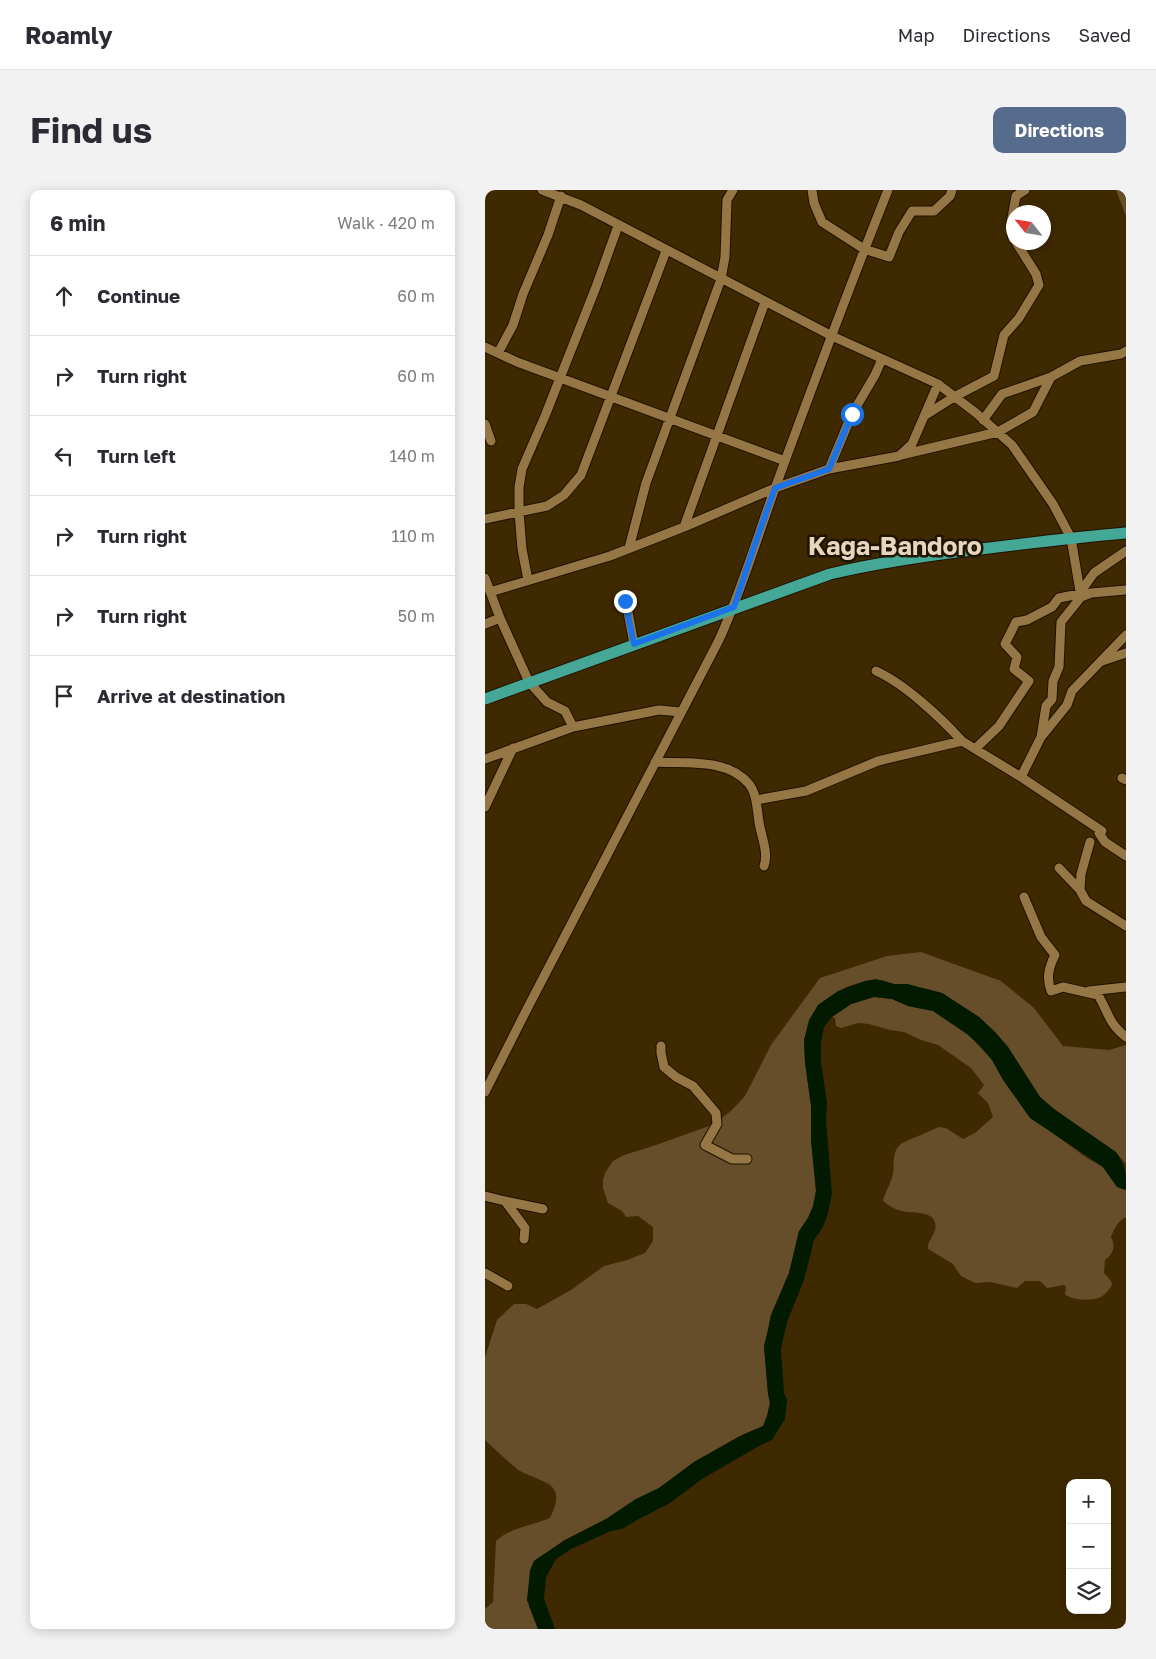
<!DOCTYPE html>
<html lang="en">
<head>
<meta charset="utf-8">
<style>
	body { margin:0; font-family:"Golos Text",sans-serif; background:#f2f2f3; color:#2b2b33 }
	.controls { position:absolute; right:15px; bottom:15px; display:grid; overflow:hidden; border-radius:10px; box-shadow:0 2px 12px #0003 }
	.controls button { width:45px; height:45px; display:grid; place-items:center; padding:0; border:0; border-bottom:1px solid #e1e1e2; background:#fff; color:#2b2b33; font:25px sans-serif }
	.compass { position:absolute; left:521px; top:15px; width:45px; height:45px; border-radius:50%; background:#fff; box-shadow:0 2px 12px #0003; rotate:300deg }
	.stop { position:absolute; width:15px; height:15px; margin:-11px; border:4px solid #1a73e8; border-radius:50%; background:#fff }
	.stop.end { background:#1a73e8; border-color:#fff; box-shadow:0 1px 5px #0008 }
	.list { margin:0; padding:0; list-style:none }
	h2 { display:flex; justify-content:space-between; align-items:center; height:65px; margin:0; padding:0 20px; font-size:21px }
	h2 small { font-size:16px; font-weight:400; color:#7c7c81 }
	.list li { display:grid; grid-template-columns:32px 1fr auto; gap:15px; align-items:center; box-sizing:border-box; height:80px; padding:0 20px; border-top:1px solid #e1e1e2 }
	.list b { display:block; font-size:19px; white-space:nowrap }
	.list em { font-size:16px; font-style:normal; color:#7c7c81 }
	.icon { flex:none; width:28px; height:28px; fill:none; stroke:currentColor; stroke-width:2; stroke-linecap:round; stroke-linejoin:round }
	.map { position:relative; flex:none; width:641px; height:1439px; overflow:hidden; border-radius:10px }
	header { display:flex; align-items:center; gap:30px; box-sizing:border-box; height:70px; padding:0 25px; background:#fff; border-bottom:1px solid #e1e1e2 }
	header strong { font-size:24px }
	nav { display:flex; gap:28px; margin-inline-start:auto; font-size:18px }
	.intro { display:flex; align-items:center; justify-content:space-between; box-sizing:border-box; height:120px; padding:0 30px }
	h1 { margin:0; font-size:35px }
	.button { padding:12px 22px; border-radius:10px; background:#576b8d; color:#fff; font-size:18px; font-weight:700 }
	main { display:flex; gap:30px; padding:0 30px }
	aside { flex:1; background:#fff; border-radius:10px; box-shadow:0 2px 12px #0003 }
	.map>svg:first-child { display:block }
</style>
</head>
<body>
<header>
<strong>Roamly</strong>
<nav><a>Map</a><a>Directions</a><a>Saved</a></nav>
</header>
<div class="intro"><h1>Find us</h1><a class="button">Directions</a></div>
<main>
<aside>
<h2>6 min<small>Walk · 420 m</small></h2>
<ul class="list">
<li><svg class="icon" aria-label="ahead" viewBox="0 0 24 24"><path d="M12 20V5M6 11l6-6 6 6"/></svg><div><b>Continue</b></div><em>60 m</em></li>
<li><svg class="icon" aria-label="right" viewBox="0 0 24 24"><path d="M7 20v-9h11M14 6l5 5-5 5"/></svg><div><b>Turn right</b></div><em>60 m</em></li>
<li><svg class="icon" aria-label="left" viewBox="0 0 24 24"><path d="M17 20v-9H6M10 6l-5 5 5 5"/></svg><div><b>Turn left</b></div><em>140 m</em></li>
<li><svg class="icon" aria-label="right" viewBox="0 0 24 24"><path d="M7 20v-9h11M14 6l5 5-5 5"/></svg><div><b>Turn right</b></div><em>110 m</em></li>
<li><svg class="icon" aria-label="right" viewBox="0 0 24 24"><path d="M7 20v-9h11M14 6l5 5-5 5"/></svg><div><b>Turn right</b></div><em>50 m</em></li>
<li><svg class="icon" aria-label="arrive" viewBox="0 0 24 24"><path d="M6 21V4h12l-3 4 3 4H6"/></svg><div><b>Arrive at destination</b></div></li>
</ul>
</aside>
<div class="map">
<svg width="641" height="1439" viewBox="0 0 641 1439">
	<rect width="100%" height="100%" fill="#3e2900"/>
	<!-- green -->
	<path fill="#654e29" d="M631,0H641V26Z
		M436,762L516,791L549,818L578,856L624,860L641,855V974L635,967L569,919L555,907L523,857L510,842L494,827L457,803L422,794H409L397,790L380,791L361,797L333,815L322,840L319,850L320,872L326,916V950L331,1001L328,1016L323,1028L314,1041L304,1083L286,1125L283,1140L279,1156L283,1203L285,1213L282,1226L278,1236L255,1246L209,1272L174,1298L151,1309L121,1329L80,1350L49,1371L44,1417L53,1439H0V1419L8,1412L11,1351C26,1337 47,1336 65,1328C83,1291 59,1294 35,1281C26,1275 9,1258 0,1250V1167L12,1130L29,1114H41L52,1119L86,1100L119,1076L142,1070L160,1063L168,1051V1037L153,1026L141,1027L137,1021L123,1013L118,998V990L120,983L128,971L139,965L168,956L227,935L246,921L260,906L286,855L335,788L402,766Z
		M389,807L407,809L423,816L448,821L485,846L507,870L543,925L602,968L618,977L632,997L641,1000V1027C633,1031 629,1039 626,1047C631,1056 628,1064 620,1070L619,1083L626,1091L627,1095C624,1100 621,1104 616,1107C607,1111 587,1111 580,1104L581,1097L579,1095L562,1098L555,1091H540L532,1098L505,1092L490,1093L476,1086L468,1074L443,1059C442,1049 453,1043 450,1033C448,1022 431,1023 423,1022C413,1021 405,1017 398,1011C400,1002 406,993 408,984C410,971 406,962 417,953L454,937L461,938L478,949L490,943L508,927L503,913L493,903L499,895L486,878L453,855L436,850L419,842L405,840L384,834L373,833L356,838L351,836L350,828L347,827L366,814Z"/>
	<!-- water -->
	<path fill="#021b00" d="M391,789L409,794H422L457,803L494,827L510,842L523,857L555,907L569,919L631,962C641,976 641,982 641,1000L632,997L618,977L545,928L518,890L507,870L495,856L482,844L448,821L423,816L407,809L389,807L366,814L347,827L339,837L336,853V872L342,913L341,930L347,1004L343,1023L338,1037L329,1050L319,1090L302,1132L299,1145L296,1159L299,1203L302,1210L300,1229L287,1250L274,1256L217,1289L185,1313L152,1330L137,1339L126,1341L86,1359L71,1369L61,1387L59,1409L70,1439H53L42,1410L45,1380L49,1371L80,1350L121,1329L151,1309L174,1298L209,1272L255,1246L278,1236L282,1226L285,1213L283,1204L279,1156L283,1140L286,1125L304,1083L314,1041L323,1028L328,1016L331,1001L326,950V916L320,872L319,850L324,830L333,815L353,801L380,791Z"/>
	<g fill="none" stroke-linecap="round" stroke-linejoin="round">
		<!-- minor casing -->
		<g stroke="#211200" stroke-width="11">
			<path id="minor" d="M57,0L96,15L347,146L453,194L491,223L527,255L568,314L586,348L596,407
				M327,0L329,13L337,32L379,59L404,67L414,42L427,21H449L465,6L467,0
				M528,49L526,33L531,6L540,0
				M0,157L32,172L300,271
				M13,163L28,135L38,104L63,45L76,6
				M439,226L469,207L509,186L519,145L534,128L554,95L551,84L531,52
				M498,230L517,204L566,187
				M0,234L6,251
				M416,265L513,242L548,222L566,187L595,171L636,164L641,161
				M344,279L367,224L390,185L397,169
				M0,329L62,316L79,305L96,285L181,61
				M199,337L280,112
				M144,358L161,293L236,89L240,67L242,10L248,0
				M0,388L15,428L44,492L62,512L80,521L88,537
				M43,390L37,359L34,322V297L37,279L60,226L111,97L133,36
				M5,402L125,366L199,337L290,298L344,279L414,266L427,254L453,194
				M141,411L149,454
				M0,434L15,428
				M617,471L641,463
				M391,481C420,494 456,528 477,551
				M557,546L582,515L587,501L641,445
				M490,559L514,536L544,491L529,479L532,467L520,454L531,432L542,430L567,417L574,408L594,404L609,383L641,361
				M0,569L88,537L174,520L196,522
				M170,572C201,574 243,568 264,594C272,604 272,620 274,632C276,646 284,663 279,676
				M536,587L556,547L561,516L567,509L568,491L574,477L576,432L596,407L606,403L641,400
				M637,588L641,590
				M271,610L321,601L393,571L477,551L536,587L617,641
				M0,617L28,558
				M614,643L620,652L641,666
				M574,678L595,700L601,711L641,736
				M595,700L596,684L605,652
				M539,707L556,747L570,765C564,777 561,788 566,801L578,797L613,805C624,823 623,833 641,847
				M604,801L641,797
				M176,856V863L179,877L191,887L208,896L231,923L232,934L220,955L247,969H262
				M0,902L42,819L234,450C256,402 271,351 289,301C326,200 363,100 403,0
				M0,1006L20,1011L40,1038L39,1049
				M20,1011L58,1019
				M0,1083L23,1096"/>
		</g>
		<!-- major casing -->
		<g stroke="#211200" stroke-width="13">
			<path id="major" d="M0,509L345,384C395,372 445,365 496,359C544,353 593,347 641,343"/>
		</g>
		<!-- minor -->
		<use href="#minor" stroke="#957645" stroke-width="9"/>
		<!-- major -->
		<use href="#major" stroke="#45a897" stroke-width="11"/>
	</g>
	<g fill="none" stroke-linecap="round" stroke-linejoin="round">
		<!-- route -->
		<path stroke="#1a73e8" stroke-width="6" d="M140,411L149,454L249,417L268,360L290,298L344,279L367,224"/>
	</g>
	<g text-anchor="middle" dominant-baseline="central" stroke-width="5" stroke-linejoin="round" paint-order="stroke">
		<!-- town labels -->
		<g font-size="25" font-weight="bold" fill="#e7d6bd" stroke="#1f1301">
			<text x="410" y="355">Kaga-Bandoro</text>
		</g>
	</g>
</svg>
<div class="controls">
<button>+</button>
<button>−</button>
<button><svg class="icon" aria-label="layers" viewBox="0 0 24 24"><path d="M12 4l9 5-9 5-9-5zM3 14l9 5 9-5"/></svg></button>
</div>
<svg class="compass" viewBox="-18 -18 36 36"><path d="M0-13l5 13h-10z" fill="#e53935"/><path d="M0 13l5-13h-10z" fill="#7c7c81"/></svg>
<div class="stop" style="left:367px;top:224px"></div>
<div class="stop end" style="left:140px;top:411px"></div>
</div>
</main>
</body>
</html>
